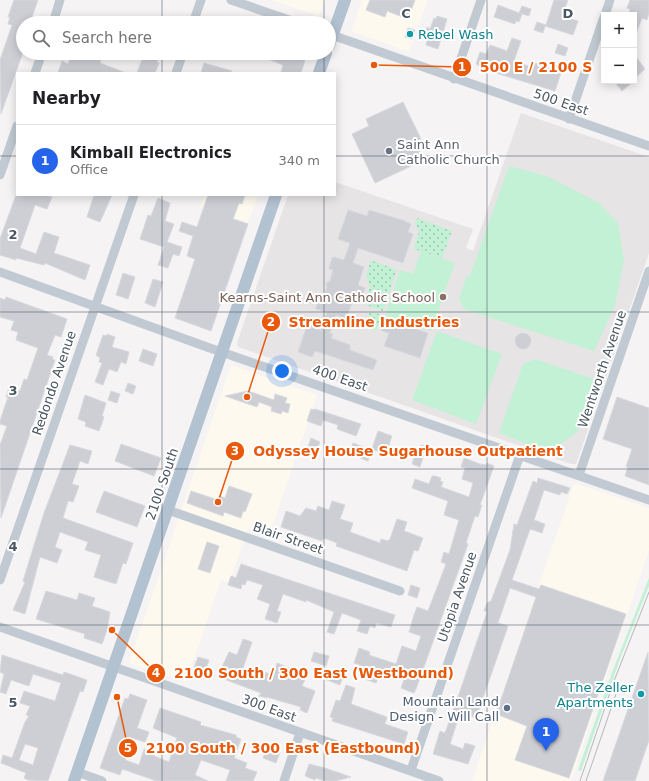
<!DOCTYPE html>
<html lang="en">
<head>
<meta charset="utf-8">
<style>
	body { margin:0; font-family:"DejaVu Sans",sans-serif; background:#f6f6f6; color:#202124 }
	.controls { position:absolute; right:12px; top:12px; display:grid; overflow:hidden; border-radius:0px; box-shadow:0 2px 10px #0003 }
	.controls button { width:36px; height:36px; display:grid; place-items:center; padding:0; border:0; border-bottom:1px solid #e0e0e0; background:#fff; color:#202124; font:20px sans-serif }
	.you { position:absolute; left:282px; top:371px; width:14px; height:14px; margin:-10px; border:3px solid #fff; border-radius:50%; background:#1a73e8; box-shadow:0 0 0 6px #1a73e833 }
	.badge { display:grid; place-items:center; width:26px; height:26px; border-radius:50%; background:#2563eb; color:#fff; font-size:13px; font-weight:700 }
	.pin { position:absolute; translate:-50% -33px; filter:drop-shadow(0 1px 2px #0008) }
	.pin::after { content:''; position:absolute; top:21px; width:14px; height:12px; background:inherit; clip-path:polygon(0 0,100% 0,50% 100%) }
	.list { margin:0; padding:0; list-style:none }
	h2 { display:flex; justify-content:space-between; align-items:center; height:52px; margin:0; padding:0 16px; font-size:17px }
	h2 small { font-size:13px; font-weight:400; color:#757577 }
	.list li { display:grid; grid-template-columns:26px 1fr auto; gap:12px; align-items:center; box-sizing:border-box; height:72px; padding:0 16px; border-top:1px solid #e0e0e0 }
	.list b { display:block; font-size:15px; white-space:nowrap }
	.list p { margin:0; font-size:13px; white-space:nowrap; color:#757577 }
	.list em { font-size:13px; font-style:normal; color:#757577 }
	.icon { flex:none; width:22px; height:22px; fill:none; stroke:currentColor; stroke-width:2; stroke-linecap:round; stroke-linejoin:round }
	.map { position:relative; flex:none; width:649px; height:781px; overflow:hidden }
	.search { position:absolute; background:#fff; box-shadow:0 2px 10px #0003; left:16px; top:16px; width:320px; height:44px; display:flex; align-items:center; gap:10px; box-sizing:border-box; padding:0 14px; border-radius:22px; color:#757577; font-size:15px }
	.panel { position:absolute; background:#fff; box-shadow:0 2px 10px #0003; left:16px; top:72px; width:320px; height:124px; border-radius:0px }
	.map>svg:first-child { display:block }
</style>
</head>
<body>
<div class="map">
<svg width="649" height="781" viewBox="0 0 649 781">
	<defs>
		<pattern id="grass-dots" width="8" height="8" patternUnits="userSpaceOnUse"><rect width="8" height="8" fill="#c3f1d5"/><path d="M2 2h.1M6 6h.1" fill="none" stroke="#a0c6b0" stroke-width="1.8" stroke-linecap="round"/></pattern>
	</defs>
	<rect width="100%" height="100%" fill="#f5f3f3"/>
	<!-- commercial -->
	<path fill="#fdf9ef" d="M271,0H325L318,16Z
		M362,0H428L409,52L351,31Z
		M204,195H258L248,223L200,207Z
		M231,365L317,395L269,536L248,529L229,583L221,580L186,682L129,663Z
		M574,483L649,508V550L571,781H472Z"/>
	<!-- education -->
	<path fill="#e6e4e5" d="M521,113L649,157V253L576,464H571L238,347L237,343L288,195H335V182L473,229L466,248L473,251Z"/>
	<!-- grass -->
	<path fill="url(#grass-dots)" d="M417,218L452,231L442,258L414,249L419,231L415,223Z
		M371,260L397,270L383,311L364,304L370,287L366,275Z
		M370,311L382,315L376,331L365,327Z"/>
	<!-- garden -->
	<path fill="#c3f1d5" d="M509,166L547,176L599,203L618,223L624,260L615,305L594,351L464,309L459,299L467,275L470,276Z
		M421,251L455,263L431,331L385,315L400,270L413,274Z
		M437,331L502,354L476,424L412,400Z
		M535,359L594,379C594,385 595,392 594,398C591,420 572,443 549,447C533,449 514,438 499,433L523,364Z
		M649,578V586L621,656L581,771L578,770L613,670Z"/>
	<!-- building -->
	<path fill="#cdcfd5" stroke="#d7d9de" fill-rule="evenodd" d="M14,0H38L32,17L47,22L23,23V52L1,114L0,60L12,25L8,24L10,17H8Z
		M370,0H415L408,19L387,11L385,17L366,10Z
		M554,0H568L562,16L578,21L573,35L545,26L543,33L534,30L537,22L546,25Z
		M630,0H649V13L647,20L642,18L635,36L634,15L629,13L630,9L627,8Z
		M498,5L522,14L519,22L516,21L515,24L494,17Z
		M522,6L531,9L529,16L519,13Z
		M437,16L447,19L438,49L426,45L427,41L423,39L427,27L430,29L434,18L436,19Z
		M408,28L415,30L412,39L405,37Z
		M512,38L521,41L514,61L531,67L533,62L561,73L555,91L489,71L476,64L480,52L486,54L490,45L507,51Z
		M558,44L568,48L565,56L555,53Z
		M72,53H89L88,55L101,59L100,63L126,73H58L62,61L68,64Z
		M253,53H307L301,73H281L283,65Z
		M144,54L158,58L157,62L159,63L155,73H137Z
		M634,54L645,69L634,79Z
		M204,63L232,71L231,73H201Z
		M614,81H634L622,91Z
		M403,102L421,139L415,142L424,160L375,183L352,134L369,126L366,119Z
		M16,195H45L52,197L47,209L35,205L20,248L36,254L44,232L59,237L54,253L90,265L85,280L45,263L44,265L16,258V260L0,255V239Z
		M94,195H112L100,222L87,217Z
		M208,195H245L242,204L239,203L233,219L248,224L211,331L175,318L195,259L187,256L193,236L179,231L182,222L197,227Z
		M158,198L170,203L165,221L174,224L167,242L182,247L179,256L173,254L168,268L158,265L164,247L140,239L148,215L151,216Z
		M348,210L367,216L369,210L405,221L411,224L408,232L413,234L403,263L358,248L353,263L364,267L358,285L365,288L360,302L353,300L346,319L336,315L330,333L333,334L331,338L350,345V350L377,360L373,370L315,351L312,357L298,352L307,325L321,330L327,312L316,309V307L320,296L324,297L327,287L326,283L330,281L333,270L329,269L332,258L334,257L344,260L350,243L338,239Z
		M123,273L135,277L128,299L116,295Z
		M153,279L163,282L155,307L145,303Z
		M6,297L67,319L61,337L55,335L47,355L53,357L52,359L55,360L1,518L0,445L7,426L0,424V421L8,397H6L9,387L20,391L24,379L27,380L38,348L16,340L18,332L11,330L14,321L0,317V298L5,300Z
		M384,319L428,333L420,358L384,346L389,333L382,331L381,328Z
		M515 341a8 8 0 1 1 16 0a8 8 0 1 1-16 0Z
		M107,334L115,337L112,347L129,352L126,364L121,362L117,372L109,369L103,385L95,382L102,363L99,362L100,358L96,355L103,335L107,336Z
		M143,349L157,354L153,366L139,361Z
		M128,383L136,386L133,394L125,391Z
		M111,391L120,394L117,403L108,400Z
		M248,391L274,400L275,394L287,398L285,403L290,404L288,413L282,411L281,414L271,411L272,407L259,402L257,407L225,396Z
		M85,395L106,403L102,416L104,417L99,431L85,426L86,422L78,419Z
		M617,397L649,408V485L625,476L628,467H626L632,449L603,439Z
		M311,409L315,410V409L361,424L356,436L337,429L338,425L323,420L321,426L307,421Z
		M378,431L392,436L386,454L372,449Z
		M311,438L320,442L316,451L308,447Z
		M353,443L372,450L368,461L360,458L361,455L350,451Z
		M121,444L161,458L154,476L115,461Z
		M70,445L92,451L88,464L80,461L72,484L79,486L73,502L68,501L63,518L133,543L126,564L123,563L116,584L94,577L101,555L85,550L88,542L60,532L55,547L62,550L57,563L40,557L25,614L13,610L25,582L23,581L44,513Z
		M421,445L431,448L428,456L424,454L420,467L412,464L417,448L420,449Z
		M464,458L480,464L486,465L487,463L494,466L480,505H482L478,517L475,516L466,543L468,544L416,689L414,693L401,688L404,680L381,671L376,683L361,678L365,667L354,663L359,648L370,652L369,655L396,664L402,646L416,651L421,636L409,632L414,615L417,607L428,611L446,564L441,562L444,552L449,554L459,520L444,515L448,501L412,488L415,479L429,484L432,476H435L441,478L440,481L443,482L441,487L469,497L473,483L462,479L465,468L461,467Z
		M538,478L570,488L567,494L561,492L560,495L544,490L534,520L545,524L542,533L530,529L512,580L539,589L541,585L626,614L569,778L515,760L527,726L496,714L536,597L510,588L498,623L508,626L476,718L460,713L450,744L463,749L465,743L475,746L468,764L433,754L440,731L445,733L458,697L487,612L484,611L487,603L491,601L510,550L514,524L517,525L533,481L537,483Z
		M229,486L252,494L245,512L243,511L241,518L224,512L223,516L187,503L191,491L218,500L219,496L225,498Z
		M104,491L145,506L137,527L96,512Z
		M332,501L345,505L340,519L353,523L350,532L380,543L381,539L388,541L390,539L397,519L407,522L404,531L423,538L418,551L414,550L407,571L336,546L337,543L324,538L322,541L281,527L286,511L300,516L306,508L316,511L318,506L329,510Z
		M207,542L219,546L210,573L198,569Z
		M241,564L395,615L391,627L376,623L375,628L370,626L367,634L357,631L361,620L342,613L334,634L327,632L334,612L306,600V602L283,594L277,611L281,612L277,623L265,619L270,604L257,599L263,585L247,580L245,585L242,584L241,589L228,585L231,576L236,578Z
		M411,585L420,588L417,598L408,595Z
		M46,591L77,600L79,593L95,598L92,606L110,612L107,630L102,644L84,638L85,634L36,619Z
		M243,639L252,642L242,671L262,678L264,672L273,675L277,663L307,675L302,686L315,691L307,713L300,710L301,707L267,697V698L259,696L261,693L221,678L225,668L222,667L229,652L237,655Z
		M314,652L329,656L326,666L311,661Z
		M648,652L649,740L635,781H603Z
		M2,655L63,675L64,672L87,680L83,692L80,691L48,781L28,780L24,778L26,773L1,763L3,755L12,758L25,722L29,716L26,715L30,706L20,703L24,691L55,701L61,683L33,674L29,686L11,680L6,694L0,692L4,674L0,672ZM25,744L38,748L33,765L19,760Z
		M198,657L209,660L205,672L194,668Z
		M330,672L343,676L340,685L327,680Z
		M346,685L355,688L351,704L387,717L385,724L408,732L404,744L332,721L333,718L330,717L336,700L340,701Z
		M130,694L147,700L137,728L149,732L145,742L132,738L125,760L139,765L144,749L155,753L154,756L169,762L177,738L153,728L160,708L201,722L200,725L236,735V737L241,739L234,758L247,763L245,768L257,772L253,781H226L230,770L201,760L195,775L208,781H154V780L122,769L120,775L100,768L125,698L128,699Z
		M267,747L280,752L276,763L263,758Z
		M309,764L325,768L351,777L335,781H325L316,778L315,780L305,776Z"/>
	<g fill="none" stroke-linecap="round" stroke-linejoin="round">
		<!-- minor -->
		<path stroke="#c1cad2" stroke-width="9" d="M231,0L298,23
			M605,15L610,0
			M53,23L60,0
			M193,23L201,0
			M329,34L649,146
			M35,73L42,53
			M176,73L183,53
			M454,79L481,0
			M569,119L604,17
			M0,175L17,126
			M0,272L207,347L649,500
			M579,475L649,271
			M168,510L400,591
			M0,580L134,195
			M0,627L439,781
			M411,770L520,455
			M77,772L102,781
			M284,781L300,733"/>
		<!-- major -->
		<path stroke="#b3c2d1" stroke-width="12" d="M329,45L345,0
			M319,73L326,53
			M74,781L276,195"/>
		<!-- tram -->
		<path stroke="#b5b8bd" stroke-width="1" d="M580,781L614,681L649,592
			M586,781L616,694"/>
	</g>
	<!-- grid -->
	<path fill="none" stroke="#4a5661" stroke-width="1" stroke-opacity="0.55" d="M162,0V23M324,0V23M487,0V781M162,53V73M324,53V73M0,156H17M335,156H649M162,195V781M324,195V781M0,312H649M0,469H649M0,625H649"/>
	<!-- markers -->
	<g fill="#0f9aa8" stroke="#fff" stroke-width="1.5">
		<circle cx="410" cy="34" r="4"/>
		<circle cx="641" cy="694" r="4"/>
	</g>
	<circle fill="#6b7280" stroke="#fff" stroke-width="1.5" cx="389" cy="151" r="4"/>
	<circle fill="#8d6e63" stroke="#fff" stroke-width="1.5" cx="443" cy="297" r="4"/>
	<circle fill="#5c6f8a" stroke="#fff" stroke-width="1.5" cx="507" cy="708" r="4"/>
	<g text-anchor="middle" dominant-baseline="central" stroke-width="4" stroke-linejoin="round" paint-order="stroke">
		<!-- culture labels -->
		<g font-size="13" fill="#0d838f" stroke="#fff" text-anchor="start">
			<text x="418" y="34">Rebel Wash</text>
			<text x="633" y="687" text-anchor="end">The Zeller<tspan x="633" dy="15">Apartments</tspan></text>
		</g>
		<!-- street labels -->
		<g font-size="13" fill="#4a5661" stroke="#fff">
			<text transform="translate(561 102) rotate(19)">500 East</text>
			<text transform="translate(602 369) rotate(-71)">Wentworth Avenue</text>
			<text transform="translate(340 378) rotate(19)">400 East</text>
			<text transform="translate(54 383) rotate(-71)">Redondo Avenue</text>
			<text transform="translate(162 484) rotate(-71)">2100 South</text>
			<text transform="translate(288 538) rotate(19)">Blair Street</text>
			<text transform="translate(457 597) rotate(-71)">Utopia Avenue</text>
			<text transform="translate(269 708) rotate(20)">300 East</text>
		</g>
		<!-- worship labels -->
		<g font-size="13" fill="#5b616d" stroke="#fff" text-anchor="start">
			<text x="397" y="144">Saint Ann<tspan x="397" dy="15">Catholic Church</tspan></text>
		</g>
		<!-- education labels -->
		<g font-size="13" fill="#785e54" stroke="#fff" text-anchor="end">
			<text x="435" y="297">Kearns-Saint Ann Catholic School</text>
		</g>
		<!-- service labels -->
		<g font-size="13" fill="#4e5e75" stroke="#fff" text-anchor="end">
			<text x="499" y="701">Mountain Land<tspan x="499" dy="15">Design - Will Call</tspan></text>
		</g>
	</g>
	<g font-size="13" text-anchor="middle" font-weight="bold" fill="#4a5661" stroke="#fff" stroke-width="4" stroke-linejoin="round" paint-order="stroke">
		<text x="406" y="18">C</text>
		<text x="568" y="18">D</text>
		<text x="13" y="239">2</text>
		<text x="13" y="395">3</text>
		<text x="13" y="551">4</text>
		<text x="13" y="707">5</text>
	</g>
	<!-- callouts -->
	<path fill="none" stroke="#e8590c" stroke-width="1.5" d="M374 65L462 67M247 397L271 322M218 502L235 451M112 630L156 673M117 697L128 748"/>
	<g fill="#e8590c" stroke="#fff" stroke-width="1.5">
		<circle cx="374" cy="65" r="4"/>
		<circle cx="247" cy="397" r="4"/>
		<circle cx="218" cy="502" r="4"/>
		<circle cx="112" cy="630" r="4"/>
		<circle cx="117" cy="697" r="4"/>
		<circle cx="462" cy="67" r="10"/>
		<circle cx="271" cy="322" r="10"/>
		<circle cx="235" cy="451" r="10"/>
		<circle cx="156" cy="673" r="10"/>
		<circle cx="128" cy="748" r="10"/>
	</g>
	<g font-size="12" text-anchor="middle" font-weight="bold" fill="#fff">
		<text x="462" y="71">1</text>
		<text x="271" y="326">2</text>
		<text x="235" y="455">3</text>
		<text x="156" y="677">4</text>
		<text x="128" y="752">5</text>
	</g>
	<g font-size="14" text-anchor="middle" font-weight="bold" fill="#e8590c" stroke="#fff" stroke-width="4" stroke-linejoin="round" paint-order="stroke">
		<text x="536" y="72">500 E / 2100 S</text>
		<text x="374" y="327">Streamline Industries</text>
		<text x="408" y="456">Odyssey House Sugarhouse Outpatient</text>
		<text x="314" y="678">2100 South / 300 East (Westbound)</text>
		<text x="283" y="753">2100 South / 300 East (Eastbound)</text>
	</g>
</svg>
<div class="controls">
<button>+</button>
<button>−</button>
</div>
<div class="you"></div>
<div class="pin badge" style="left:546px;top:751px">1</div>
<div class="search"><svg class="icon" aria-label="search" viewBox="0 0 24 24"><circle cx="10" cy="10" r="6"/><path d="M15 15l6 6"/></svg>Search here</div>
<section class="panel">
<h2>Nearby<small></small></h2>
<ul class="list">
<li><span class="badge">1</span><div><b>Kimball Electronics</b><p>Office</p></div><em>340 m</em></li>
</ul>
</section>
</div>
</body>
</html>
